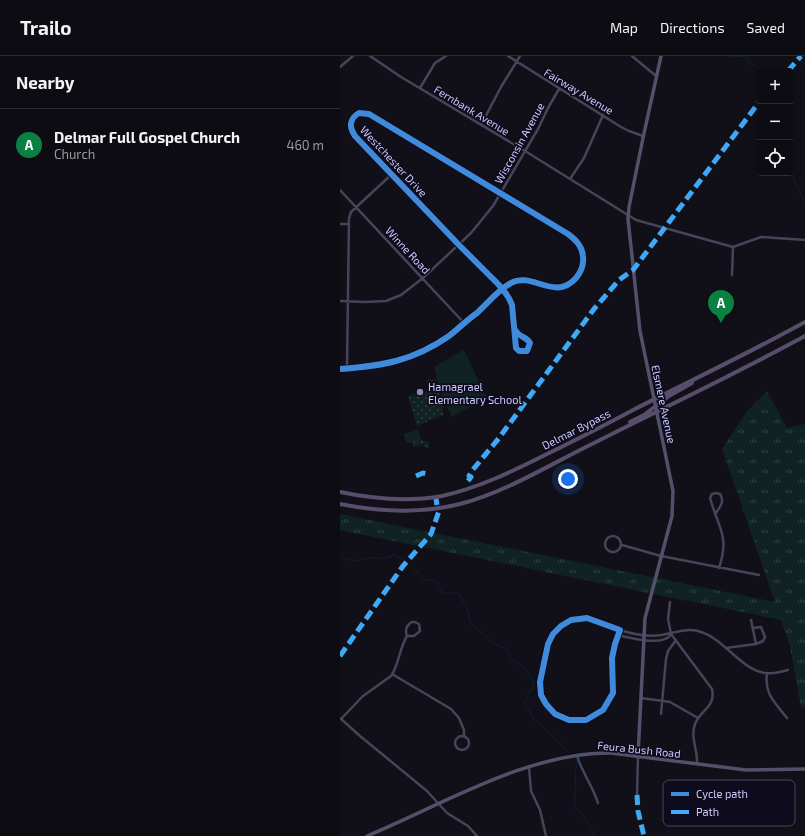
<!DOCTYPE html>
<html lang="en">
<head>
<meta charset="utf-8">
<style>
	body { margin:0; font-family:"Exo 2",sans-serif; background:#1b1a20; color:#f1f3f6 }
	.controls { position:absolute; right:12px; top:12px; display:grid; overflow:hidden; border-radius:4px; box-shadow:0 2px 10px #0003 }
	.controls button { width:36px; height:36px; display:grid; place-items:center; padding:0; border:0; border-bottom:1px solid #2d2c32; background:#0d0c12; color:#f1f3f6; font:20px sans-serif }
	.you { position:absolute; left:228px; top:423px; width:14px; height:14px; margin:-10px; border:3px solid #fff; border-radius:50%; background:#1a73e8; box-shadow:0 0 0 6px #1a73e833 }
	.badge { display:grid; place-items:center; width:26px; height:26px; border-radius:50%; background:#0b8043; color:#fff; font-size:13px; font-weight:700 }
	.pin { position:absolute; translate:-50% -33px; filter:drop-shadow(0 1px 2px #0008) }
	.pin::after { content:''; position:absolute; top:21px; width:14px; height:12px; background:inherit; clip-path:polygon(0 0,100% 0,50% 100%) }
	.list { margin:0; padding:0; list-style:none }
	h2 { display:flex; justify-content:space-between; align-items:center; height:52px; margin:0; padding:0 16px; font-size:17px }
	h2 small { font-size:13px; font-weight:400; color:#9a9b9f }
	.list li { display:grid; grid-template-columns:26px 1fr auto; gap:12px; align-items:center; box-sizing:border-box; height:72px; padding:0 16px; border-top:1px solid #2d2c32 }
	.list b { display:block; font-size:15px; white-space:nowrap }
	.list p { margin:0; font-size:13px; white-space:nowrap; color:#9a9b9f }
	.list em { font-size:13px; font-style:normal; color:#9a9b9f }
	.icon { flex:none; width:22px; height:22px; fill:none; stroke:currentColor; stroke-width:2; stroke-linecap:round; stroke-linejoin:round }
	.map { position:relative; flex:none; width:465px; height:780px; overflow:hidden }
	header { display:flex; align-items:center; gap:24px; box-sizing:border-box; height:56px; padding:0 20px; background:#0d0c12; border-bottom:1px solid #2d2c32 }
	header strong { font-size:19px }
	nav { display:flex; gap:22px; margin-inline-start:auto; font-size:14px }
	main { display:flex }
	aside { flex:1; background:#0d0c12 }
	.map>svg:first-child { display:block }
</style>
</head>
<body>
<header>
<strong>Trailo</strong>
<nav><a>Map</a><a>Directions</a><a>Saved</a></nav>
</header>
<main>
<aside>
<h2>Nearby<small></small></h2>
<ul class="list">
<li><span class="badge">A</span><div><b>Delmar Full Gospel Church</b><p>Church</p></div><em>460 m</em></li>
</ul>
</aside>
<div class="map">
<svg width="465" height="780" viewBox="0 0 465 780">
	<defs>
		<pattern id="grass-tufts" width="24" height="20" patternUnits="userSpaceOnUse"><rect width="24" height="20" fill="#102322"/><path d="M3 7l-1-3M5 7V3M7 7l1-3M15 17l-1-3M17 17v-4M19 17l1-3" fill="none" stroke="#324243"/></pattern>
		<pattern id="park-dots" width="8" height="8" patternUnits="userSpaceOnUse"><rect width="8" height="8" fill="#102322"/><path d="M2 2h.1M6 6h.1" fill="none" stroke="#324243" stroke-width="1.8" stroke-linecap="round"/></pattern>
	</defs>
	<rect width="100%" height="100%" fill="#111018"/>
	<!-- grass -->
	<path fill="url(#grass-tufts)" d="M427,335L447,372L465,368V651L461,652L450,590L441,564L0,474V458L435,546L382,393L407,355Z"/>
	<!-- park -->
	<path fill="url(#park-dots)" d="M93,323L102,346L103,359L77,370L68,340L89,335L87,324Z
		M78,374L81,384L89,386V392H87L82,388L73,391L72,386L66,387L64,378Z"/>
	<!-- pitch -->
	<path fill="#102322" d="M123,294L127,300L146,342L112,361C108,352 102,342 99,332C96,325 97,316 94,311Z
		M93,323L95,333L90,335L87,324Z
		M78,374L81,384L66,387L64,378Z"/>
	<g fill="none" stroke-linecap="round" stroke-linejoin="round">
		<!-- stream -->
		<path stroke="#0d203b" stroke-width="1" d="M390,0L407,1L408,7L418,11L421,15
			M450,101L454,123L465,148
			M0,501L14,505L34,501L43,503L54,499L64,504
			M69,508L85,524L95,525L103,537H118L126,550L131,568L156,589L165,592L171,602L184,612L192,622L194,633L188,636V643L184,648L189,653L194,663L215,682L228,696
			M235,704L237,705L235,719L236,731L234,750C242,759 252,768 254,780"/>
		<!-- minor -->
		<path stroke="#454559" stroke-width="2.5" d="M30,0L61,21L185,95L296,164L393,191L421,181L465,184
			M168,0L281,71L289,75L303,80
			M292,0L316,20
			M0,11L13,0
			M80,32L95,7L106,0
			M141,69L161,31L180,0
			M230,123L244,102L263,59
			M0,134L124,267
			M0,168H8
			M392,219L393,191
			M0,245L25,246L46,245L61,239L83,222L131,177L153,150L198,73L208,52L219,33
			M7,312L9,162L11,156L52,118
			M0,313C42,310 73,305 109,280C118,273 127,264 137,257C148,247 158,234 171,227C192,215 215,246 236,222C241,216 244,208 243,200C242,190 236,184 228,178L29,58L19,57C9,63 9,71 15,80L119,189L149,219C158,228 168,237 172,249L176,292L179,295H187L190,287C187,281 179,281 176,275
			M375,458C380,451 385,446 380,438L376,437L372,438L370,442C378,471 390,480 379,512
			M265 488a8 8 0 1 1 16 0a8 8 0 1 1-16 0Z
			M282,489L321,500L419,519
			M330,546L328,563L331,578L372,633C376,651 361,653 355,668C350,682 358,694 357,708
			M247,562L280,574L275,588L272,602L273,637L263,654L246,664H229L215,658L206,648L201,639L200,626L208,588L213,578L221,570L231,564Z
			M72,566H75L79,568L80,575L74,580H67C65,575 66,569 72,566Z
			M413,572L421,571L425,581L423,585L416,588
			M280,574C292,578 308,581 322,579C335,577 348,571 361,576C387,584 405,621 433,617C438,617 443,615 448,614
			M278,579C289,582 325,591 331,578
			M386,592L416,588L411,564
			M427,617C424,639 435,646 447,662
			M52,618L111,653L119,662L124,674V680
			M301,642L330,646L358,662
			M321,658L326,603L328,595L336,584
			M0,662L20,680L87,735L107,757L128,770L137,780
			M1,663L23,640L51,620C59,609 59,593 67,580
			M115 687a7 7 0 1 1 14 0a7 7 0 1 1-14 0Z
			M237,700C242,716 253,731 258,747
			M189,711L191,735L200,754L206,780
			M297,739L298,700"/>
		<!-- secondary -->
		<path stroke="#52516c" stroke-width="3.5" d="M298,700L305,562L332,460L333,435L300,275L288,163L289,151L303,82L321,0
			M27,780C102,749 188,696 271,697L406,714L465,713"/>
		<!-- primary -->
		<path stroke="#584e6b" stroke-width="4" d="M290,366L304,359L329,340L352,327
			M0,436C33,443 68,446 102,440C138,432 171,416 203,400C234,385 265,369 295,353C352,324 409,297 465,266
			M0,448C40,456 80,458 120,448C166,436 209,409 252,388C323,352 395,318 465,280"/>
		<!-- quiet -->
		<path stroke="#3fa9f5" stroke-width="5" stroke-dasharray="10 5" stroke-linecap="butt" d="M448,15L461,0
			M76,420L83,417L89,418
			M128,425L131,421L129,420L131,416L159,382L254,253L279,224L293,214L305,198L420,45
			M96,443L97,449
			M0,600L63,510L91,478L99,455
			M297,739L298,755L304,780"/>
		<!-- cycleway casing -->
		<g stroke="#0e0c1c" stroke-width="8">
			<path id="cycleway" d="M0,313C42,310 73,305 109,280C118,273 127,264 137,257C148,247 158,234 171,227C192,215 215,246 236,222C241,216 244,208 243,200C242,190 236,184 228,178L29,58L19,57C9,63 9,71 15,80L119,189L149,219C158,228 168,237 172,249L176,292L179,295H187L190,287C187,281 179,281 176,275
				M247,562L280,574L275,588L272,602L273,637L263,654L246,664H229L215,658L206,648L201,639L200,626L208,588L213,578L221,570L231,564Z"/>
		</g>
		<!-- cycleway -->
		<use href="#cycleway" stroke="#408adc" stroke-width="6"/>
	</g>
	<!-- markers -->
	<circle fill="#8b89ad" stroke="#0e0c1c" stroke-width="1.5" cx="80" cy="336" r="4"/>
	<g text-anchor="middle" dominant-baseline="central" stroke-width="3.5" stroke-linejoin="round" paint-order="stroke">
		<!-- street labels -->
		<g font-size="11" fill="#cdcafd" stroke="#0e0c1c">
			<text transform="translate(239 35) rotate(31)">Fairway Avenue</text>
			<text transform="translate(132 54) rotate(31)">Fernbank Avenue</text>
			<text transform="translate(179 87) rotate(-61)">Wisconsin Avenue</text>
			<text transform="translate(54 105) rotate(47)">Westchester Drive</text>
			<text transform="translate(68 194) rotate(47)">Winne Road</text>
			<text transform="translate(324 348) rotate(78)">Elsmere Avenue</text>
			<text transform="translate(236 373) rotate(-27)">Delmar Bypass</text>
			<text transform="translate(299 693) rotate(6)">Feura Bush Road</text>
		</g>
		<!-- poi labels -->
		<g font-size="11" fill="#cdcafd" stroke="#0e0c1c" text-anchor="start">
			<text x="88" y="330">Hamagrael<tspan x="88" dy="13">Elementary School</tspan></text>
		</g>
	</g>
	<!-- legend -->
	<rect x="323" y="724" width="132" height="46" rx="6" fill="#0e0c1c" stroke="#474560" stroke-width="1"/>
	<rect x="331" y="736" width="18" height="4" fill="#408adc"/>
	<rect x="331" y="754" width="18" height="4" fill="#3fa9f5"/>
	<g font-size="11" fill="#cdcafd">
		<text x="356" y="742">Cycle path</text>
		<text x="356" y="760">Path</text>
	</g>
</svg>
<div class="controls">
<button>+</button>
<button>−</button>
<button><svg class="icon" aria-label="locate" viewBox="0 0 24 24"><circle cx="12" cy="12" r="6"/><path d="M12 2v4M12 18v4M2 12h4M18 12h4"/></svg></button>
</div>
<div class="you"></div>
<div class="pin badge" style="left:381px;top:267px">A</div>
</div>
</main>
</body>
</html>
